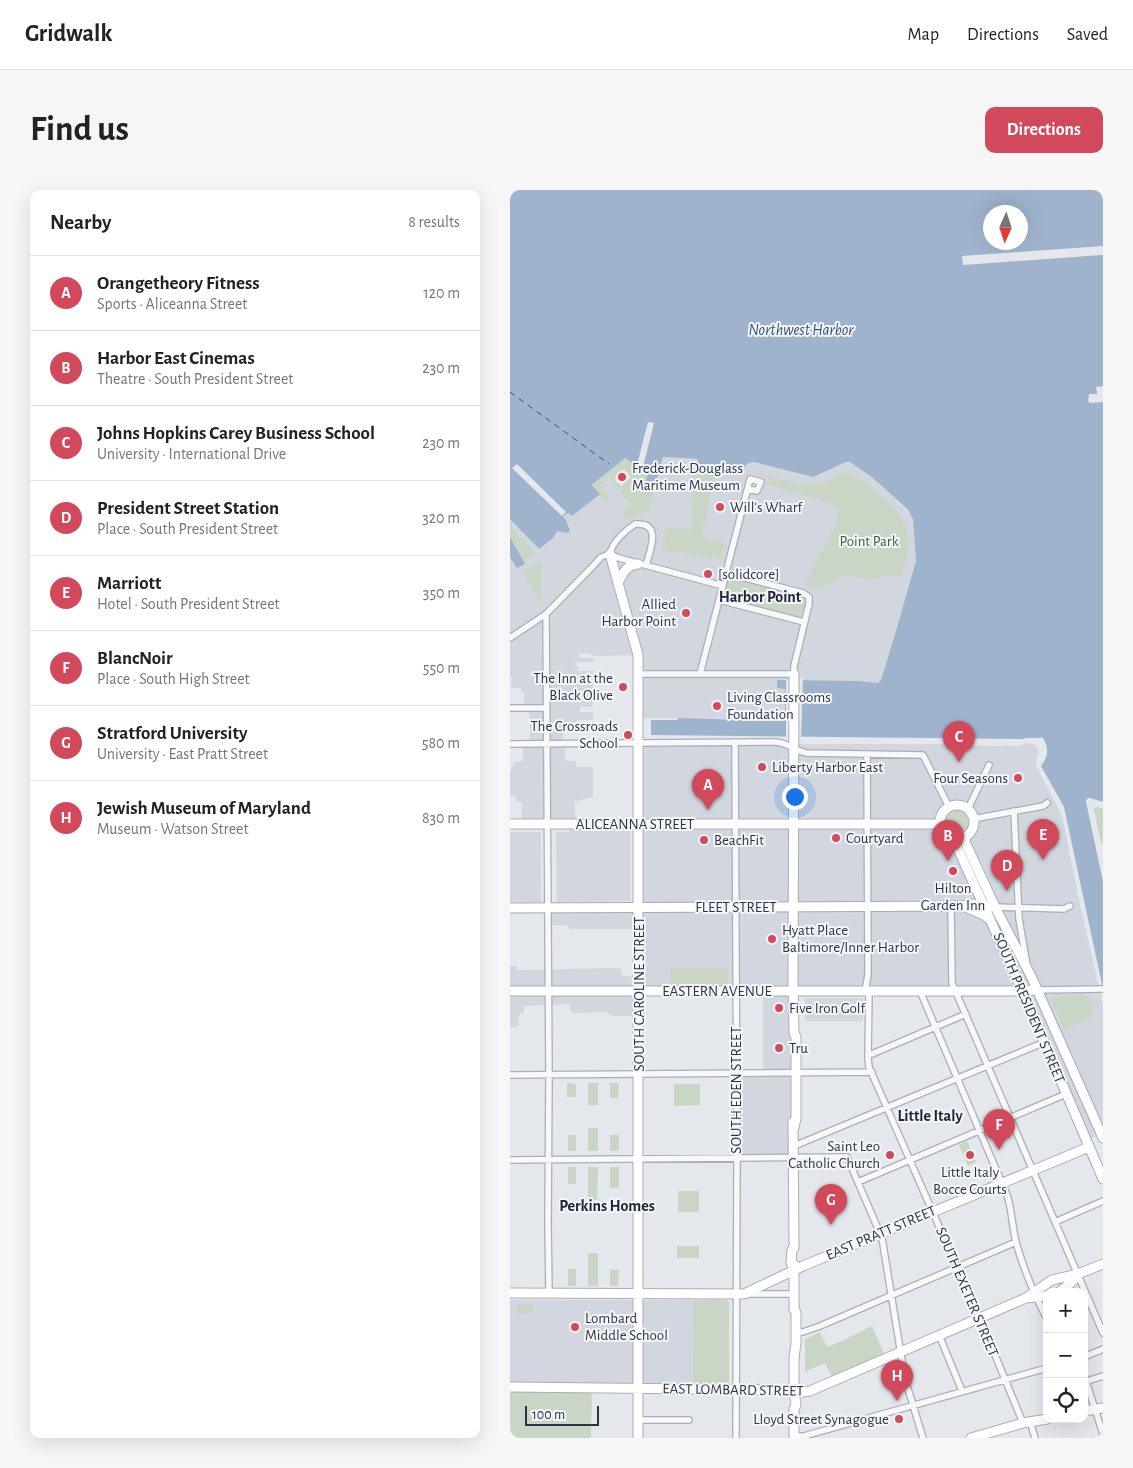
<!DOCTYPE html>
<html lang="en">
<head>
<meta charset="utf-8">
<style>
	body { margin:0; font-family:"Alegreya Sans",sans-serif; background:#f6f6f6; color:#222 }
	.controls { position:absolute; right:15px; bottom:15px; display:grid; overflow:hidden; border-radius:10px; box-shadow:0 5px 20px #0002 }
	.controls button { width:45px; height:45px; display:grid; place-items:center; padding:0; border:0; border-bottom:1px solid #e0e0e0; background:#fff; color:#222; font:25px sans-serif }
	.compass { position:absolute; left:473px; top:15px; width:45px; height:45px; border-radius:50%; background:#fff; box-shadow:0 5px 20px #0002; rotate:183deg }
	.scale { position:absolute; left:15px; bottom:12px; width:74px; box-sizing:border-box; padding-left:5px; border:2px solid #2b3445; border-top:0; font-size:14px; line-height:18px; white-space:nowrap; color:#2b3445; -webkit-text-stroke:4px #f4f6f9; paint-order:stroke }
	.you { position:absolute; left:284px; top:606px; width:18px; height:18px; margin:-12px; border:4px solid #fff; border-radius:50%; background:#1a73e8; box-shadow:0 0 0 8px #1a73e833 }
	.badge { display:grid; place-items:center; width:32px; height:32px; border-radius:50%; background:#d1495b; color:#fff; font-size:16px; font-weight:700 }
	.pin { position:absolute; translate:-50% -41px; filter:drop-shadow(0 1px 2px #0008) }
	.pin::after { content:''; position:absolute; top:26px; width:18px; height:15px; background:inherit; clip-path:polygon(0 0,100% 0,50% 100%) }
	.list { margin:0; padding:0; list-style:none }
	h2 { display:flex; justify-content:space-between; align-items:center; height:65px; margin:0; padding:0 20px; font-size:21px }
	h2 small { font-size:16px; font-weight:400; color:#767676 }
	.list li { display:grid; grid-template-columns:32px 1fr auto; gap:15px; align-items:center; box-sizing:border-box; height:75px; padding:0 20px; border-top:1px solid #e0e0e0 }
	.list b { display:block; font-size:19px; white-space:nowrap }
	.list p { margin:0; font-size:16px; white-space:nowrap; color:#767676 }
	.list em { font-size:16px; font-style:normal; color:#767676 }
	.icon { flex:none; width:28px; height:28px; fill:none; stroke:currentColor; stroke-width:2; stroke-linecap:round; stroke-linejoin:round }
	.map { position:relative; flex:none; width:593px; height:1248px; overflow:hidden; border-radius:10px }
	header { display:flex; align-items:center; gap:30px; box-sizing:border-box; height:70px; padding:0 25px; background:#fff; border-bottom:1px solid #e0e0e0 }
	header strong { font-size:24px }
	nav { display:flex; gap:28px; margin-inline-start:auto; font-size:18px }
	.intro { display:flex; align-items:center; justify-content:space-between; box-sizing:border-box; height:120px; padding:0 30px }
	h1 { margin:0; font-size:35px }
	.button { padding:12px 22px; border-radius:10px; background:#d1495b; color:#fff; font-size:18px; font-weight:700 }
	main { display:flex; gap:30px; padding:0 30px }
	aside { flex:1; background:#fff; border-radius:10px; box-shadow:0 5px 20px #0002 }
	.map>svg:first-child { display:block }
</style>
</head>
<body>
<header>
<strong>Gridwalk</strong>
<nav><a>Map</a><a>Directions</a><a>Saved</a></nav>
</header>
<div class="intro"><h1>Find us</h1><a class="button">Directions</a></div>
<main>
<aside>
<h2>Nearby<small>8 results</small></h2>
<ul class="list">
<li><span class="badge">A</span><div><b>Orangetheory Fitness</b><p>Sports · Aliceanna Street</p></div><em>120 m</em></li>
<li><span class="badge">B</span><div><b>Harbor East Cinemas</b><p>Theatre · South President Street</p></div><em>230 m</em></li>
<li><span class="badge">C</span><div><b>Johns Hopkins Carey Business School</b><p>University · International Drive</p></div><em>230 m</em></li>
<li><span class="badge">D</span><div><b>President Street Station</b><p>Place · South President Street</p></div><em>320 m</em></li>
<li><span class="badge">E</span><div><b>Marriott</b><p>Hotel · South President Street</p></div><em>350 m</em></li>
<li><span class="badge">F</span><div><b>BlancNoir</b><p>Place · South High Street</p></div><em>550 m</em></li>
<li><span class="badge">G</span><div><b>Stratford University</b><p>University · East Pratt Street</p></div><em>580 m</em></li>
<li><span class="badge">H</span><div><b>Jewish Museum of Maryland</b><p>Museum · Watson Street</p></div><em>830 m</em></li>
</ul>
</aside>
<div class="map">
<svg width="593" height="1248" viewBox="0 0 593 1248">
	<rect width="100%" height="100%" fill="#e4e7ec"/>
	<!-- built -->
	<path fill="#d2d6de" d="M153,267L188,269L189,275H204L232,279L237,274L244,272L303,287L336,272L342,273L372,296L401,325L403,329L406,371L386,441L371,490L368,493L348,491H275V528L272,531L221,529L128,528V465L83,466V464L69,463V468H83V472H65V476L68,477V481H83V517H70V522H83V530H67V535H55L52,553H55V571H66V577H83V607L64,612L66,633H83L84,641H120V711L47,712L46,642H59V634L12,633V612H6V606H0V584L4,572L13,571V553H20V531L18,517H14V502H11V498H1L2,487H0V367L15,374L0,347V329L58,342L60,341L56,330L53,327L58,323L62,326L88,305L96,313L101,309L90,295L99,288L110,300L109,302L120,318L114,319L118,329L123,326L139,322Z
		M519,553L525,555L528,558L529,562L526,571L527,578L552,625L570,715L593,815V945L576,949L507,801H283L284,967L226,968V885H253V801H129V826H103L96,822L64,823L60,821V814L14,816V823H10L7,837H0V776H6L7,780L108,778L112,780V786L129,787V739H61L56,735H39L38,717H128V554H427L490,556L495,555L507,556Z
		M0,642H31V712H0Z
		M295,808H353V831H295Z
		M0,1110H217L219,1112V1193L218,1195L0,1194Z"/>
	<!-- green -->
	<path fill="#c9d6c5" fill-rule="evenodd" d="M115,267L123,274L139,278L136,291L146,293L139,322L123,326L118,330L110,321L120,317L109,301L110,300L99,288L90,295L101,309L96,313L88,305L89,304L82,296ZM114,279L121,287L111,296L104,289Z
		M183,279L206,282L191,347L216,353L212,369L202,367L200,370L198,368L165,361L164,363L153,360L155,352L152,351L156,338L181,339Z
		M334,283C340,284 346,286 352,290C362,298 392,324 395,335C400,351 397,370 391,386L374,385L369,389L346,387L334,384L311,399L295,395L327,332L329,319L323,314L257,294L258,286C275,290 294,298 311,293C319,291 325,285 334,283Z
		M0,335L26,363L14,372L0,347Z
		M31,371V411H30L13,382Z
		M221,387L293,406L296,408C298,414 295,426 288,428L216,409C212,403 215,391 221,387Z
		M588,617L593,619V653H591L584,620V618Z
		M434 632a13 13 0 1 1 26 0a13 13 0 1 1-26 0Z
		M160,778H218V794H161Z
		M574,805C583,810 585,816 582,826L554,840L541,810L546,806Z
		M57,893L66,894V907H57Z
		M78,893H88V915H78Z
		M100,893H109L108,908H100Z
		M164,894H190V915L164,916Z
		M78,938H88V961H78Z
		M58,945H66V961H58Z
		M100,945H109V961H100Z
		M457,951L466,972L458,976L449,955Z
		M58,977H66V994H58Z
		M78,977H88L87,1010H78Z
		M100,977H109V998H100Z
		M168,1001H189V1022H168Z
		M167,1056H189V1068H167Z
		M78,1063H88V1096H78Z
		M58,1079H66V1096H58Z
		M100,1079L109,1080L108,1096H100Z
		M184,1110H217L219,1112V1193L218,1195L183,1194Z
		M8,1114H23V1123H8Z
		M362,1136L374,1164L322,1187L315,1173L295,1182V1149L310,1142L317,1157C333,1151 347,1143 362,1136Z
		M0,1200L82,1201L81,1248H0Z"/>
	<!-- water -->
	<path fill="#9fb4cc" fill-rule="evenodd" d="M0,0H593V196L586,197L587,203L593,202V612L580,608L577,609L576,611L593,691V799L554,617L531,576C539,566 539,556 532,547L530,548H515L514,549L141,545V530H167L168,528L272,531L275,528V499L267,498V490L349,491L368,493L371,490L386,441L406,371L403,329L398,320L372,296L360,286L340,272H336L303,287L244,272L237,274L232,280L214,278L204,275L187,274L188,269L153,267L146,293L136,291L139,278L123,274L115,268L82,295L90,304L62,326L58,323L53,327L56,330L60,341L58,343L47,341L43,348L29,359L0,329ZM480,22H510V52H480Z
		M0,347L15,374L7,378L0,367Z"/>
	<!-- pier -->
	<path fill="#e4e7ec" d="M593,56V65H591L453,75L452,66Z
		M593,197V199H589L593,200V212L580,213L578,211L579,204H587V198Z
		M138,232L144,233L133,277L127,275Z
		M7,274L56,322L52,326L2,278Z
		M283,488H293L291,549L276,548V490Z
		M578,608L593,612V615L579,611L593,679V691L576,611Z"/>
	<g fill="none" stroke-linecap="round" stroke-linejoin="round">
		<!-- ferry -->
		<path stroke="#34527a" stroke-width="1" stroke-dasharray="6 5" stroke-linecap="butt" d="M0,202L99,274"/>
		<!-- street casing -->
		<g stroke="#a9aeb7" stroke-width="8">
			<path id="street" d="M100,364L109,368L213,396
				M209,410L294,432
				M36,424L39,885L38,1035L39,1103
				M0,448L36,424L84,375L91,367L100,364C102,352 116,340 125,334C153,332 140,360 136,375
				M128,484H284V476L299,414V407L293,403L216,383
				M190,484L240,289L251,292L247,301L238,299
				M0,518H37
				M225,552L227,968L226,1248
				M0,554L265,552C279,553 283,560 296,563L413,565L439,617
				M458,619L479,575
				M504,621L509,729L517,775
				M463,629L533,616L537,613
				M441,716L442,793L593,1143
				M485,717L554,719L560,716
				M527,800L593,799
				M355,801L358,785L357,565
				M359,801L358,867L359,877L478,1148L513,1233
				M410,801L497,1005C502,1020 502,1036 506,1052C513,1078 524,1104 537,1129
				M358,864H362L456,824
				M0,885L362,882
				M284,956L535,852
				M0,970L337,967L372,1048L395,1189L413,1248
				M348,992L556,904
				M545,1032L593,1011
				M236,1104H284
				M286,1142H293L310,1136L506,1052
				M429,1145L452,1201
				M574,1167L593,1159
				M574,1185L593,1244
				M577,1191L593,1186
				M128,1230H179
				M520,1231L525,1248
				M284,1246H294L537,1178"/>
		</g>
		<!-- secondary casing -->
		<g stroke="#a9aeb7" stroke-width="11">
			<path id="secondary" d="M100,364L128,465V1248
				M108,393C113,383 116,375 128,374
				M284,484L283,793L284,843L286,847V929L284,937
				M430 632a17 17 0 1 1 34 0a17 17 0 1 1-34 0Z
				M0,634H430
				M454,647L456,654L485,717
				M443,648L474,716
				M283,932L284,1058L282,1060L281,1073L284,1080
				M549,1102L562,1092L568,1084
				M0,1103L234,1104L293,1076L579,957
				M516,1108L537,1106
				M0,1197L274,1200L293,1202L300,1201L516,1108L542,1090L568,1084L593,1074
				M574,1221L593,1218
				M284,1248V1219L286,1215L284,1201V1168L286,1153V1123L284,1119V1080L285,1075
				M461,1248L513,1233L537,1229"/>
		</g>
		<!-- primary casing -->
		<g stroke="#a3abb8" stroke-width="11">
			<path id="primary" d="M453,716L474,725L479,729
				M474,716L512,800L593,989
				M0,718L453,716L462,714L485,717L522,788L593,948
				M0,801H498L527,800"/>
		</g>
		<!-- street -->
		<use href="#street" stroke="#f7f8fa" stroke-width="5.5"/>
		<!-- secondary -->
		<use href="#secondary" stroke="#fff" stroke-width="9"/>
		<!-- primary -->
		<use href="#primary" stroke="#fff" stroke-width="9"/>
	</g>
	<!-- markers -->
	<g fill="#d1495b" stroke="#f4f6f9" stroke-width="2">
		<circle cx="112" cy="287" r="5"/>
		<circle cx="210" cy="317" r="5"/>
		<circle cx="198" cy="384" r="5"/>
		<circle cx="176" cy="423" r="5"/>
		<circle cx="113" cy="497" r="5"/>
		<circle cx="207" cy="516" r="5"/>
		<circle cx="118" cy="545" r="5"/>
		<circle cx="252" cy="577" r="5"/>
		<circle cx="508" cy="588" r="5"/>
		<circle cx="326" cy="648" r="5"/>
		<circle cx="194" cy="650" r="5"/>
		<circle cx="443" cy="681" r="5"/>
		<circle cx="262" cy="749" r="5"/>
		<circle cx="269" cy="818" r="5"/>
		<circle cx="269" cy="858" r="5"/>
		<circle cx="380" cy="965" r="5"/>
		<circle cx="460" cy="965" r="5"/>
		<circle cx="65" cy="1137" r="5"/>
		<circle cx="389" cy="1229" r="5"/>
	</g>
	<g text-anchor="middle" dominant-baseline="central" stroke-width="4" stroke-linejoin="round" paint-order="stroke">
		<!-- poi labels -->
		<g font-size="15" fill="#2b3445" stroke="#f4f6f9" text-anchor="start">
			<text x="122" y="278">Frederick-Douglass<tspan x="122" dy="17">Maritime Museum</tspan></text>
			<text x="220" y="317">Will's Wharf</text>
			<text x="208" y="384">[solidcore]</text>
			<text x="166" y="414" text-anchor="end">Allied<tspan x="166" dy="17">Harbor Point</tspan></text>
			<text x="103" y="488" text-anchor="end">The Inn at the<tspan x="103" dy="17">Black Olive</tspan></text>
			<text x="217" y="507">Living Classrooms<tspan x="217" dy="17">Foundation</tspan></text>
			<text x="108" y="536" text-anchor="end">The Crossroads<tspan x="108" dy="17">School</tspan></text>
			<text x="262" y="577">Liberty Harbor East</text>
			<text x="498" y="588" text-anchor="end">Four Seasons</text>
			<text x="336" y="648">Courtyard</text>
			<text x="204" y="650">BeachFit</text>
			<text x="443" y="698" text-anchor="middle">Hilton<tspan x="443" dy="17">Garden Inn</tspan></text>
			<text x="272" y="740">Hyatt Place<tspan x="272" dy="17">Baltimore/Inner Harbor</tspan></text>
			<text x="279" y="818">Five Iron Golf</text>
			<text x="279" y="858">Tru</text>
			<text x="370" y="956" text-anchor="end">Saint Leo<tspan x="370" dy="17">Catholic Church</tspan></text>
			<text x="460" y="982" text-anchor="middle">Little Italy<tspan x="460" dy="17">Bocce Courts</tspan></text>
			<text x="75" y="1128">Lombard<tspan x="75" dy="17">Middle School</tspan></text>
			<text x="379" y="1229" text-anchor="end">Lloyd Street Synagogue</text>
		</g>
		<!-- park labels -->
		<g font-size="15" fill="#3f6138" stroke="#f4f6f9">
			<text x="359" y="351">Point Park</text>
		</g>
		<!-- street labels -->
		<g font-size="15" fill="#2b3445" stroke="#f4f6f9">
			<text x="125" y="634">ALICEANNA STREET</text>
			<text x="226" y="717">FLEET STREET</text>
			<text x="207" y="801">EASTERN AVENUE</text>
			<text transform="translate(129 804) rotate(-90)">SOUTH CAROLINE STREET</text>
			<text transform="translate(519 818) rotate(67)">SOUTH PRESIDENT STREET</text>
			<text transform="translate(226 900) rotate(-90)">SOUTH EDEN STREET</text>
			<text transform="translate(371 1043) rotate(-23)">EAST PRATT STREET</text>
			<text transform="translate(457 1102) rotate(67)">SOUTH EXETER STREET</text>
			<text transform="translate(223 1200) rotate(1)">EAST LOMBARD STREET</text>
		</g>
		<!-- water labels -->
		<g font-size="16" font-style="italic" fill="#34527a" stroke="#f4f6f9">
			<text x="291" y="140">Northwest Harbor</text>
		</g>
		<!-- neighbourhood labels -->
		<g font-size="16" font-weight="bold" fill="#1d2536" stroke="#f4f6f9">
			<text x="250" y="407">Harbor Point</text>
			<text x="420" y="926">Little Italy</text>
			<text x="97" y="1016">Perkins Homes</text>
		</g>
	</g>
</svg>
<div class="controls">
<button>+</button>
<button>−</button>
<button><svg class="icon" aria-label="locate" viewBox="0 0 24 24"><circle cx="12" cy="12" r="6"/><path d="M12 2v4M12 18v4M2 12h4M18 12h4"/></svg></button>
</div>
<svg class="compass" viewBox="-18 -18 36 36"><path d="M0-13l5 13h-10z" fill="#e53935"/><path d="M0 13l5-13h-10z" fill="#767676"/></svg>
<div class="scale">100 m</div>
<div class="you"></div>
<div class="pin badge" style="left:198px;top:620px">A</div>
<div class="pin badge" style="left:438px;top:671px">B</div>
<div class="pin badge" style="left:449px;top:572px">C</div>
<div class="pin badge" style="left:497px;top:701px">D</div>
<div class="pin badge" style="left:533px;top:670px">E</div>
<div class="pin badge" style="left:489px;top:960px">F</div>
<div class="pin badge" style="left:321px;top:1035px">G</div>
<div class="pin badge" style="left:387px;top:1211px">H</div>
</div>
</main>
</body>
</html>
